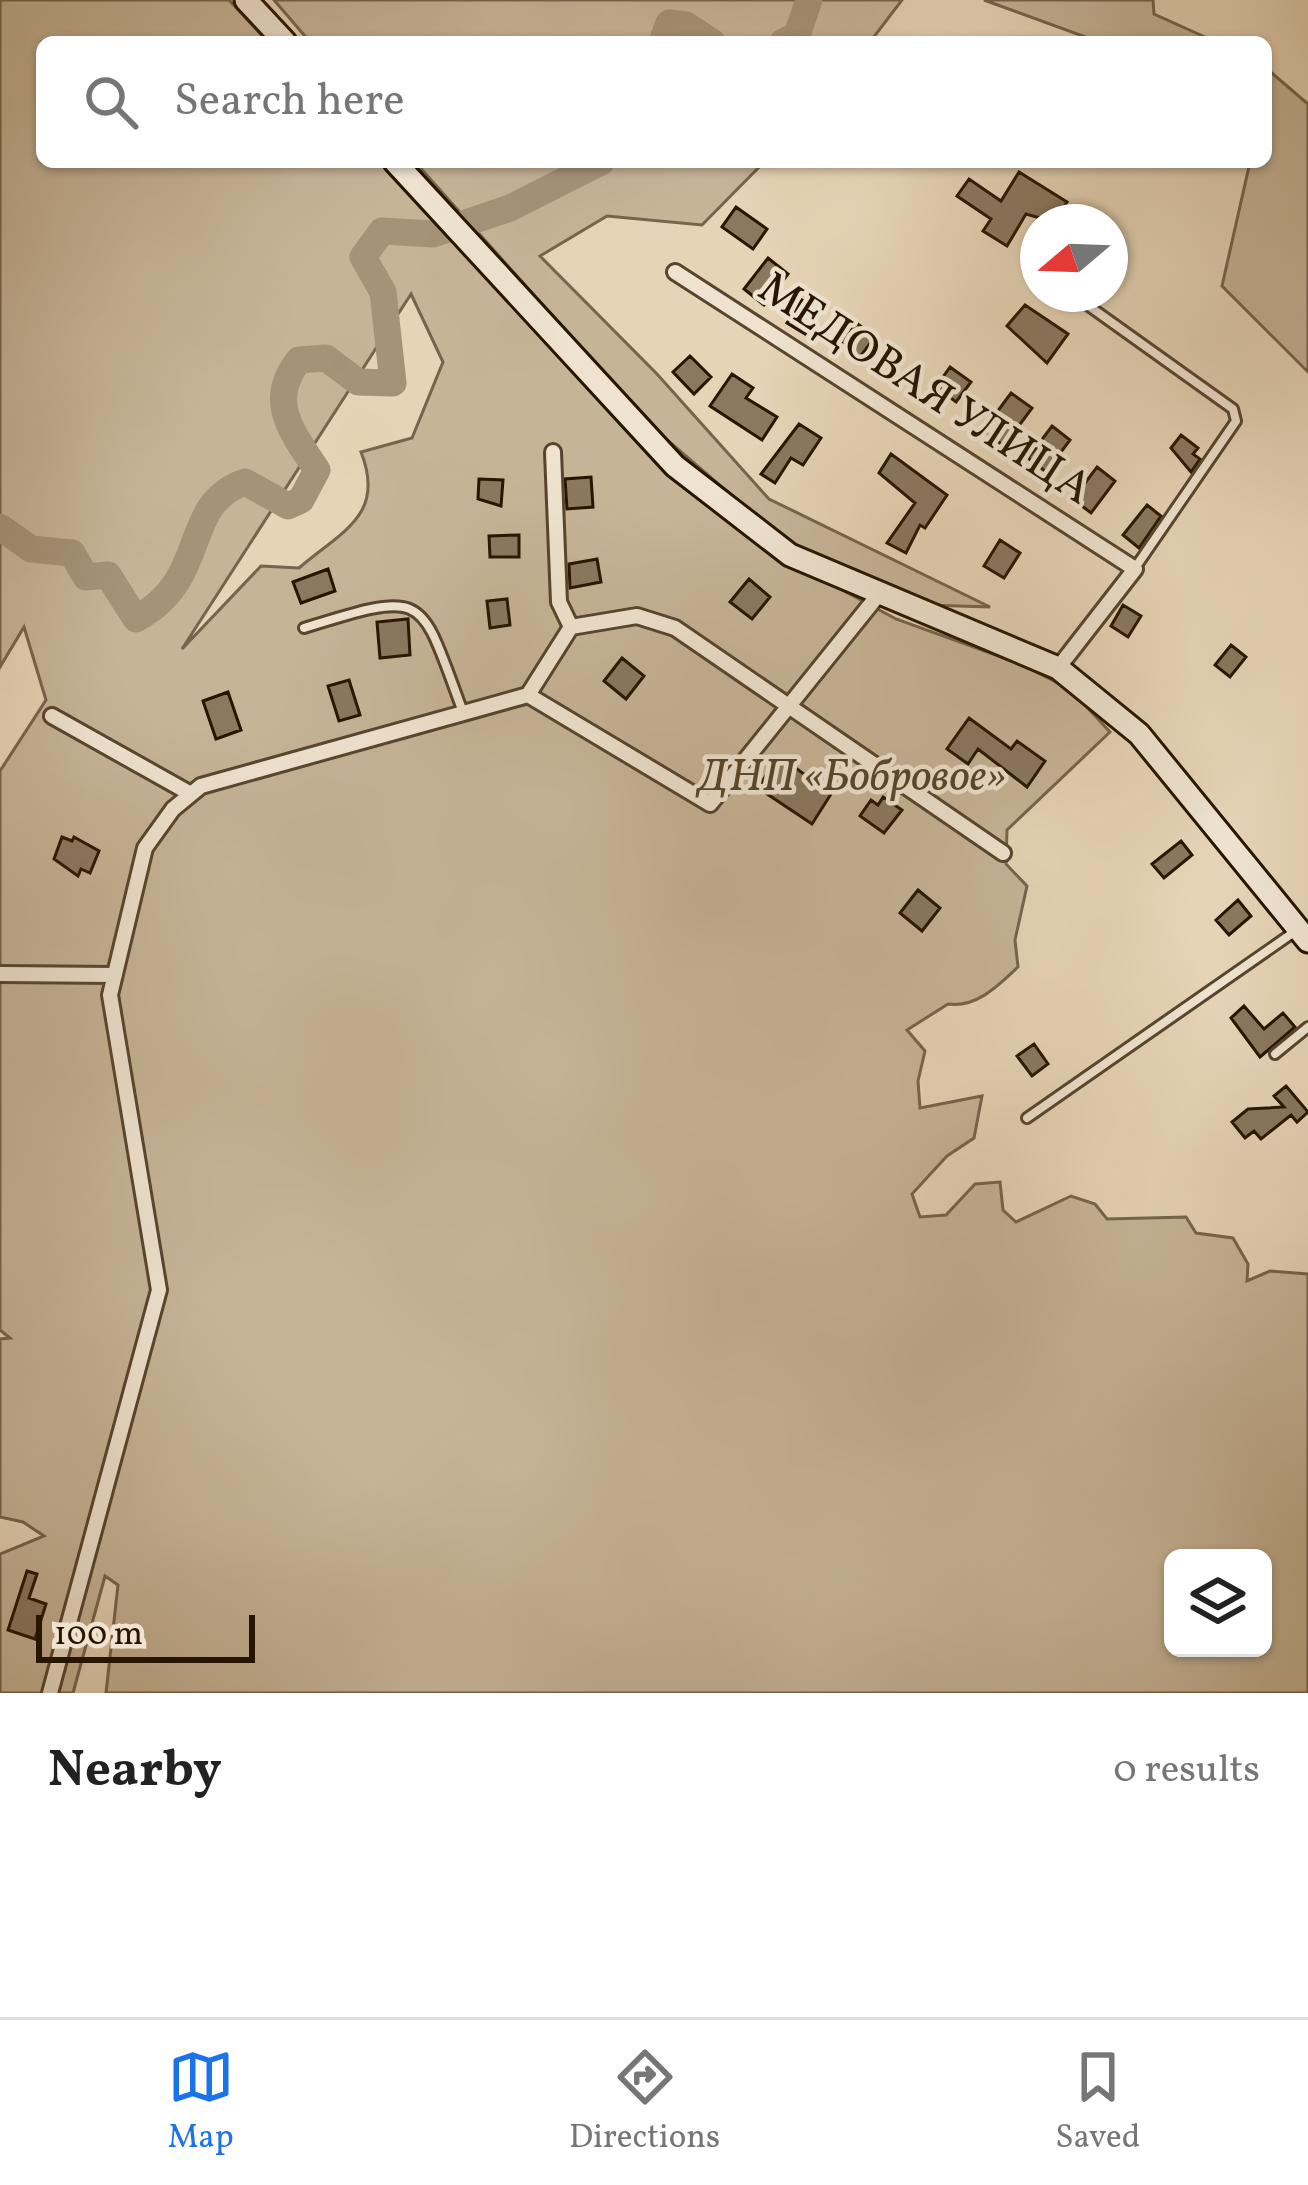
<!DOCTYPE html>
<html lang="en">
<head>
<meta charset="utf-8">
<style>
	body { margin:0; font-family:Vollkorn,serif; background:#f2f2f2; color:#222 }
	.controls { position:absolute; right:36px; bottom:36px; display:grid; overflow:hidden; border-radius:18px; box-shadow:0 3px 9px #0004 }
	.controls button { width:108px; height:108px; display:grid; place-items:center; padding:0; border:0; border-bottom:3px solid #e0e0e0; background:#fff; color:#222; font:60px sans-serif }
	.compass { position:absolute; left:1020px; top:204px; width:108px; height:108px; border-radius:50%; background:#fff; box-shadow:0 3px 9px #0004; rotate:251deg }
	.scale { position:absolute; left:36px; bottom:30px; width:219px; box-sizing:border-box; padding-left:12px; border:6px solid #271500; border-top:0; font-size:33px; line-height:42px; white-space:nowrap; color:#271500; -webkit-text-stroke:9px #efe3d0; paint-order:stroke }
	.list { margin:0; padding:0; list-style:none }
	h2 { display:flex; justify-content:space-between; align-items:center; height:156px; margin:0; padding:0 48px; font-size:51px }
	h2 small { font-size:39px; font-weight:400; color:#767676 }
	.icon { flex:none; width:66px; height:66px; fill:none; stroke:currentColor; stroke-width:2; stroke-linecap:round; stroke-linejoin:round }
	.map { position:relative; flex:none; width:1308px; height:1693px; overflow:hidden }
	.search { position:absolute; background:#fff; box-shadow:0 3px 9px #0004; left:36px; right:36px; top:36px; height:132px; display:flex; align-items:center; gap:30px; box-sizing:border-box; padding:0 42px; border-radius:18px; color:#767676; font-size:45px }
	.sheet { height:324px; background:#fff }
	nav { display:flex; justify-content:space-around; align-items:center; box-sizing:border-box; height:168px; border-top:3px solid #e0e0e0; background:#fff; font-size:33px; color:#767676 }
	nav a { display:grid; justify-items:center; gap:6px }
	nav .on { color:#1a73e8 }
	.map>svg:first-child { display:block }
</style>
</head>
<body>
<div class="map">
<svg width="1308" height="1693" viewBox="0 0 1308 1693">
	<rect width="100%" height="100%" fill="#e6d4b6"/>
	<filter id="stains"><feTurbulence type="fractalNoise" baseFrequency=".00167" numOctaves="4"/><feColorMatrix values="0 0 0 0 .2 0 0 0 0 .09 0 0 0 0 .02 0 0 0 .5 -.17"/></filter>
	<radialGradient id="worn" r=".72"><stop offset=".6" stop-color="#630" stop-opacity="0"/><stop offset="1" stop-color="#630" stop-opacity=".3"/></radialGradient>
	<!-- green -->
	<path fill="#c6b497" stroke="#76644c" stroke-width="3" fill-rule="evenodd" d="M0,0H229L268,42H42V162H379L673,475L785,559L896,619L1023,665L1071,690L1110,732L1007,830L1006,864L1027,886L1015,940L1018,967C998,986 976,1008 948,1004L907,1030L925,1051L918,1081L920,1108L982,1096L974,1138L947,1156L912,1194L920,1217L946,1215L975,1184L1000,1182L1003,1210L1016,1222L1071,1196L1095,1204L1107,1219L1186,1217L1196,1233L1233,1238L1248,1264L1247,1281L1270,1271L1308,1274V1693H106L118,1585L105,1576L73,1693H0V1554L44,1536L23,1522L0,1517V1339L10,1338L0,1330V771L46,700L24,627L0,667ZM411,294L443,362L412,438L361,452C386,515 342,531 299,568L261,566L182,649ZM1173,1558H1263V1648H1173Z
		M274,0H902L870,42H310Z
		M984,0H1153L1154,14L1216,42H1099Z
		M1266,68L1308,104V372L1222,286L1250,162H1266Z
		M415,162H764L702,225L607,216L540,256L657,374L769,499L990,607L926,605L792,547L652,427Z"/>
	<g fill="none" stroke-linecap="round" stroke-linejoin="round">
		<!-- river -->
		<path stroke="#a59378" stroke-width="27" d="M662,42L669,23L686,25L712,42
			M783,42L797,35L809,0
			M0,527L31,549L72,553L86,577L108,575L136,619C212,577 179,505 245,482L288,506L301,500L317,470C292,432 266,401 299,360L326,358L358,382L393,383L383,292L363,257L382,231L433,234L510,208L601,162"/>
	</g>
	<!-- building -->
	<path fill="#8a785f" stroke="#271500" stroke-width="3" d="M1019,172L1067,202L1054,222L1026,214L1007,246L983,231L991,219L957,196L969,179L1001,201Z
		M736,207L767,229L753,249L722,227Z
		M768,258L788,274L764,305L744,289Z
		M802,300L819,311L805,334L787,323Z
		M1025,305L1068,334L1047,363L1007,326Z
		M855,322L875,337L860,357L840,342Z
		M690,356L711,377L694,394L673,372Z
		M950,367L971,382L956,402L936,387Z
		M732,374L753,388L746,398L777,417L762,440L710,406Z
		M1011,393L1032,408L1004,446L983,431Z
		M799,424L821,438L803,465L791,458L775,483L761,474Z
		M1052,426L1070,440L1046,472L1028,458Z
		M1181,435L1198,448L1193,454L1200,459L1191,472L1171,448Z
		M891,454L947,495L925,528L920,525L906,553L887,543L915,503L879,473Z
		M1097,467L1115,481L1091,513L1073,499Z
		M591,477L593,507L567,509L565,479Z
		M479,479L503,480L501,506L478,499Z
		M1147,505L1161,516L1139,548L1123,535Z
		M519,535V557H490L489,536Z
		M1000,540L1020,553L1004,578L984,566Z
		M597,559L601,582L570,588L569,564Z
		M328,569L335,591L301,603L293,582Z
		M749,579L770,597L752,619L730,602Z
		M507,599L510,625L490,628L487,601Z
		M1123,605L1141,616L1128,637L1111,626Z
		M408,619L410,655L380,658L377,622Z
		M1231,645L1246,657L1230,677L1215,665Z
		M622,658L644,676L626,699L604,681Z
		M349,680L360,715L339,721L328,686Z
		M228,692L241,730L216,739L203,701Z
		M969,718L1011,749L1017,741L1045,761L1027,787L978,749L968,764L947,749Z
		M782,758L831,794L812,824L758,788L776,760Z
		M883,797L902,810L884,833L860,816L871,800L878,805Z
		M62,837L72,841L74,837L99,851L90,873L81,869L78,876L54,859Z
		M1181,841L1192,855L1164,878L1152,864Z
		M918,890L940,908L922,931L900,913Z
		M1238,900L1251,916L1229,935L1216,920Z
		M1244,1006L1264,1029L1283,1013L1295,1027L1260,1057L1231,1018Z
		M1034,1044L1048,1064L1032,1076L1017,1056Z
		M1286,1086L1308,1112L1297,1122L1291,1115L1261,1139L1254,1131L1245,1138L1232,1122L1248,1109L1284,1107L1274,1096Z
		M27,1571L37,1574L29,1598L46,1604L35,1639L8,1630Z"/>
	<g fill="none" stroke-linecap="round" stroke-linejoin="round">
		<!-- service casing -->
		<g stroke="#57452e" stroke-width="14">
			<path id="service" d="M1072,294L1233,409L1236,421L1135,568
				M304,628C429,589 419,594 463,712
				M1275,1054L1308,1027
				M1027,1118L1297,930"/>
		</g>
		<!-- minor casing -->
		<g stroke="#57452e" stroke-width="20">
			<path id="minor" d="M675,272L1135,569L1058,668
				M553,452L559,602L571,627
				M528,695L710,804L879,594
				M52,716L191,794
				M0,974L115,975
				M50,1693L159,1290L110,995L145,848L173,809L201,786L528,695L571,627L637,616L675,628L1003,853"/>
		</g>
		<!-- secondary casing -->
		<g stroke="#271500" stroke-width="27">
			<path id="secondary" d="M246,0L285,42
				M395,162L675,466L790,555L1058,668L1139,734L1308,941"/>
		</g>
		<!-- service -->
		<use href="#service" stroke="#efe3d0" stroke-width="8"/>
		<!-- minor -->
		<use href="#minor" stroke="#efe3d0" stroke-width="14"/>
		<!-- secondary -->
		<use href="#secondary" stroke="#efe3d0" stroke-width="21"/>
	</g>
	<g text-anchor="middle" dominant-baseline="central" stroke-width="9" stroke-linejoin="round" paint-order="stroke">
		<!-- street labels -->
		<g font-size="45" fill="#271500" stroke="#efe3d0">
			<text transform="translate(924 390) rotate(33)">МЕДОВАЯ УЛИЦА</text>
		</g>
		<!-- park labels -->
		<g font-size="45" font-style="italic" fill="#57452d" stroke="#efe3d0">
			<text x="852" y="778">ДНП «Бобровое»</text>
		</g>
	</g>
	<rect width="100%" height="100%" filter="url(#stains)"/>
	<rect width="100%" height="100%" fill="url(#worn)"/>
</svg>
<div class="controls">
<button><svg class="icon" aria-label="layers" viewBox="0 0 24 24"><path d="M12 4l9 5-9 5-9-5zM3 14l9 5 9-5"/></svg></button>
</div>
<svg class="compass" viewBox="-18 -18 36 36"><path d="M0-13l5 13h-10z" fill="#e53935"/><path d="M0 13l5-13h-10z" fill="#767676"/></svg>
<div class="scale">100 m</div>
<div class="search"><svg class="icon" aria-label="search" viewBox="0 0 24 24"><circle cx="10" cy="10" r="6"/><path d="M15 15l6 6"/></svg>Search here</div>
</div>
<section class="sheet">
<h2>Nearby<small>0 results</small></h2>
<ul class="list">
</ul>
</section>
<nav>
<a class="on"><svg class="icon" aria-label="map" viewBox="0 0 24 24"><path d="M3 6l6-2 6 2 6-2v14l-6 2-6-2-6 2zM9 4v14M15 6v14"/></svg>Map</a>
<a><svg class="icon" aria-label="directions" viewBox="0 0 24 24"><path d="M12 3l9 9-9 9-9-9zM9 14v-3h6M13 9l2 2-2 2"/></svg>Directions</a>
<a><svg class="icon" aria-label="saved" viewBox="0 0 24 24"><path d="M7 4h10v16l-5-4-5 4z"/></svg>Saved</a>
</nav>
</body>
</html>
